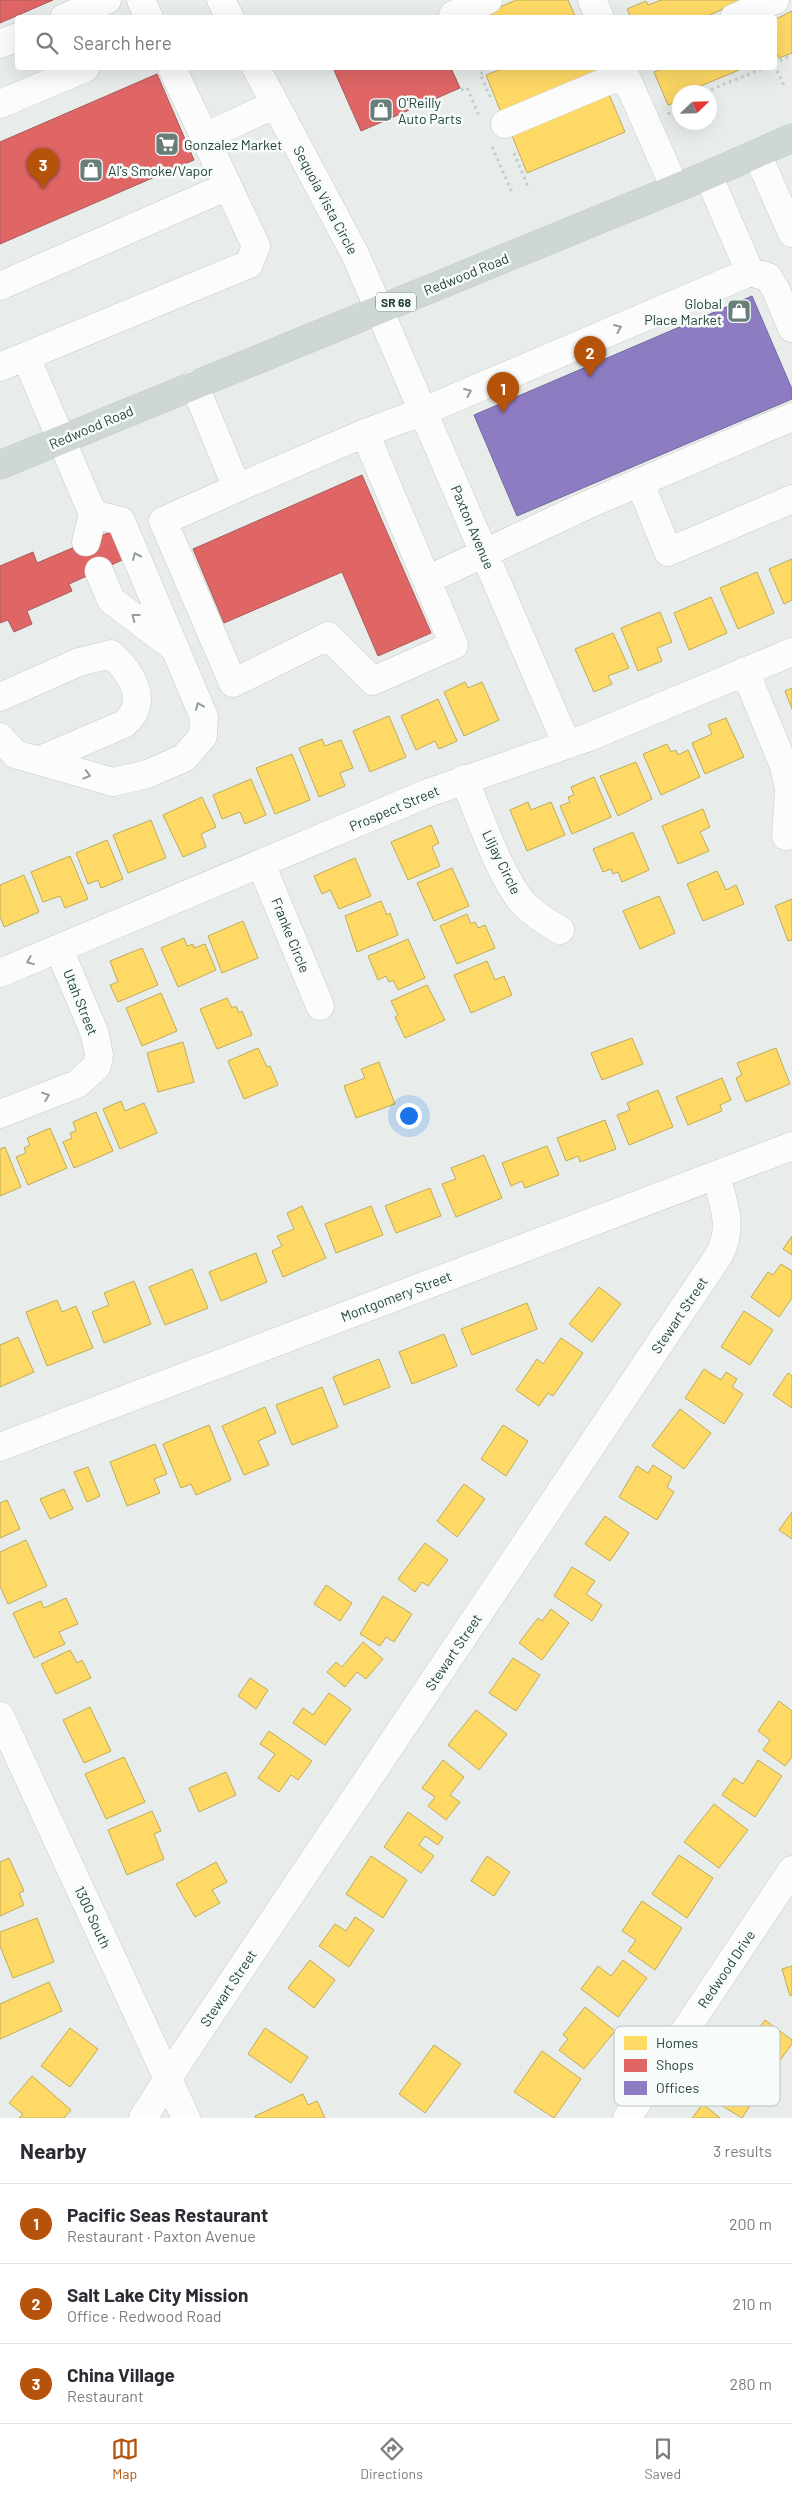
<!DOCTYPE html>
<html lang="en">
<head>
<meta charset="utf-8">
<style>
	body { margin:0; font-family:Barlow,sans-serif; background:#f7f7f7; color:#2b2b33 }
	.compass { position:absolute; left:672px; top:85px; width:45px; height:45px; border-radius:50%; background:#fff; box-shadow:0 5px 20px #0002; rotate:67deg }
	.you { position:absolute; left:408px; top:1115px; width:18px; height:18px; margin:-12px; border:4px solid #fff; border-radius:50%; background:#1a73e8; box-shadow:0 0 0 8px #1a73e833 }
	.badge { display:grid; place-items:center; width:32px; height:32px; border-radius:50%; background:#b45309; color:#fff; font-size:16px; font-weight:700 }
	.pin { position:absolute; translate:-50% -41px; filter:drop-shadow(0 1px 2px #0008) }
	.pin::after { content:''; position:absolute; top:26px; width:18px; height:15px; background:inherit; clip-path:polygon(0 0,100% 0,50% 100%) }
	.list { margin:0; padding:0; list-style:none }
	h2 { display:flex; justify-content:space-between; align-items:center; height:65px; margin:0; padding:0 20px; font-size:21px }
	h2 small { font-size:16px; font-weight:400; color:#7c7c81 }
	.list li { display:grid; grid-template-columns:32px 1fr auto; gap:15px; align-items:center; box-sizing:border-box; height:80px; padding:0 20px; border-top:1px solid #e1e1e2 }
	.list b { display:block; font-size:19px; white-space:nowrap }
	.list p { margin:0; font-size:16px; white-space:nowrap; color:#7c7c81 }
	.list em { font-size:16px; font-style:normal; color:#7c7c81 }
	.icon { flex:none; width:28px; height:28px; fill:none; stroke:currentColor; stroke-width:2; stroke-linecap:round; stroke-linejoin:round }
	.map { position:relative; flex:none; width:792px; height:2118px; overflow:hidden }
	.search { position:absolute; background:#fff; box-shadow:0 5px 20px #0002; left:15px; right:15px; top:15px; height:55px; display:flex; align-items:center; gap:12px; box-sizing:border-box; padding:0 18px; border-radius:5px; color:#7c7c81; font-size:19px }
	.sheet { height:305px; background:#fff }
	nav { display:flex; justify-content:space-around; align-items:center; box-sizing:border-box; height:70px; border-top:1px solid #e1e1e2; background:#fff; font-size:14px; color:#7c7c81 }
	nav a { display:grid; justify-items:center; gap:2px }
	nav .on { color:#b45309 }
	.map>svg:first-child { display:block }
</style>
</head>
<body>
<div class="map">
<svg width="792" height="2118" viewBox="0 0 792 2118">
	<rect width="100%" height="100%" fill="#e8edeb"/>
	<!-- homes -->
	<path fill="#ffd966" stroke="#bdac59" d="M516,0H568L576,18H475Z
		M661,0H741L704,18H631L627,9L646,1L648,5Z
		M792,11V53L779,58L774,49V20Z
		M504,68H597L600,74L502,115L486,75Z
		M664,68H744L686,92H680V101L668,105L654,72Z
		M608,92L625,132L527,173L511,133Z
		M792,559V600L784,604L769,569Z
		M757,572L774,613L738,629L720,588Z
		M711,597L727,633L689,650L674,613Z
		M660,612L672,642L657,648L662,661L638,671L621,628Z
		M613,633L629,668L608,676L612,684L594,692L575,649Z
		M465,682L468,688L482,682L499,720L464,736L444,692Z
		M792,688V709L785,691Z
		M438,699L457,741L439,749L435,741L416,750L401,716Z
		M389,716L406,757L370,772L353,731Z
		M726,718L744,757L705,774L692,743L712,734L708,725Z
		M322,739L325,746L341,740L353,768L340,773L345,786L319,797L299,748Z
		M667,744L671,752L676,750L678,755L688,750L700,777L661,795L643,754Z
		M292,754L310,800L275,814L256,768Z
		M636,762L652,799L618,816L600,776Z
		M594,777L611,817L572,834L560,806L570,802L568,797L574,795L571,787Z
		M251,779L266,815L245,824L240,812L222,819L213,795Z
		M202,797L216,827L201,834L206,847L183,857L163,815Z
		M528,802L531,810L551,802L565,835L527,851L510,810Z
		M703,809L710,827L700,832L709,851L678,864L662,826Z
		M151,820L166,858L128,873L113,835Z
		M431,825L439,843L432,847L440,866L408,880L391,842Z
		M633,832L649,870L622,882L618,872L613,874L611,869L603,872L593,849Z
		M107,840L123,879L101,888L98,880L88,884L76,853Z
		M70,856L88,899L65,908L60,896L43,902L31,872Z
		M355,858L371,896L339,909L330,890L322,894L314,876Z
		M452,868L469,906L434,921L417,883Z
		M717,871L726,890L736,885L744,904L703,921L687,884Z
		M24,875L39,912L4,927L0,916V885Z
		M659,896L675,933L640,949L623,911Z
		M792,899V940L788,941L775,906Z
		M381,901L387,915L390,913L398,935L357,952L345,916Z
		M467,914L471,924L475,922L478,928L485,925L495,948L457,964L440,926Z
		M243,921L258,958L222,973L208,936Z
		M184,938L187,946L193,944L194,948L205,944L216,970L178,987L161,948Z
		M408,939L425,978L398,990L393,980L389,982L386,976L378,980L368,956Z
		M142,948L158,985L118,1002L110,985L118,982L110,961Z
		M487,961L495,980L504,976L512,995L471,1013L454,975Z
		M427,985L445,1020L405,1038L395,1017L398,1015L391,1001Z
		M161,993L177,1031L142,1046L126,1008Z
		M227,998L232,1008L236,1006L239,1013L242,1011L252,1035L217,1049L200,1009Z
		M632,1038L643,1064L602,1080L591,1053Z
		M183,1042L194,1082L158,1092L147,1053Z
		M258,1048L267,1067L270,1066L278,1085L244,1099L228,1061Z
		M776,1048L790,1084L746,1102L736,1078L742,1075L737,1063Z
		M379,1062L395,1104L356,1118L344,1086L365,1078L361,1069Z
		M722,1078L731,1100L720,1105L722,1111L688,1125L676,1097Z
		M658,1090L673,1127L629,1145L617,1115L630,1110L627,1103Z
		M121,1101L125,1111L144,1103L157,1133L120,1149L103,1109Z
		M96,1112L113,1151L74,1168L63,1142L72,1138L70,1133L76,1131L73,1122Z
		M605,1120L616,1149L580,1162L578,1156L566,1161L557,1138Z
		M50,1128L67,1168L28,1185L16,1157L26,1153L24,1148L30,1145L27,1138Z
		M547,1146L559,1175L525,1188L522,1181L511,1186L502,1163Z
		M5,1147L21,1187L0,1196V1149Z
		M484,1155L502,1198L456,1217L442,1184L456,1179L451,1168Z
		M430,1188L441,1216L396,1233L385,1206Z
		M302,1206L326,1258L283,1277L272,1251L282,1246L277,1236L294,1229L287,1213Z
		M371,1206L383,1235L336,1253L325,1224Z
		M792,1236V1255L783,1249Z
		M256,1253L267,1282L221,1301L209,1272Z
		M781,1264L792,1271V1298L779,1317L751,1297L768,1272L773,1275Z
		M192,1269L208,1308L165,1325L149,1287Z
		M134,1281L151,1324L104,1343L92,1312L109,1305L104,1293Z
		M599,1287L621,1304L592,1342L569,1324Z
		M57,1300L62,1312L76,1306L93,1348L47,1366L26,1312Z
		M527,1303L537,1329L472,1355L461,1329Z
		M744,1311L773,1330L750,1365L721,1347Z
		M444,1334L457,1366L412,1384L399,1352Z
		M18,1337L34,1372L0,1387V1345Z
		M561,1338L583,1353L553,1396L548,1393L539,1406L516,1390L537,1359L543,1364Z
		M379,1359L390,1387L344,1405L333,1377Z
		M704,1369L721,1380L726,1372L737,1379L732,1387L743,1394L724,1424L685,1398Z
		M788,1373L792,1376V1408L773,1395Z
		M322,1387L338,1427L292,1445L276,1405Z
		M265,1407L276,1433L258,1441L269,1465L244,1475L222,1426Z
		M680,1409L711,1433L684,1469L652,1446Z
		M209,1425L231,1480L196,1495L191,1484L181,1488L163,1444Z
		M503,1425L528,1441L506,1476L481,1459Z
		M155,1444L167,1474L154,1479L160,1493L127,1506L110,1462Z
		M653,1465L672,1477L667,1487L674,1492L657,1520L619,1497L637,1466L648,1473Z
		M88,1467L100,1496L87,1502L74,1472Z
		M464,1484L485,1499L457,1537L437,1521Z
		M64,1489L73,1509L50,1519L40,1499Z
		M7,1500L20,1529L0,1538V1503Z
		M792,1512V1539L779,1530Z
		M605,1516L629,1533L610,1561L585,1544Z
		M26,1540L47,1586L8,1604L0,1586V1552Z
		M425,1543L448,1560L428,1586L422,1582L415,1592L398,1579Z
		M572,1567L595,1581L586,1594L602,1605L592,1621L554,1596Z
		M326,1585L352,1603L340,1621L314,1604Z
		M383,1596L412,1614L394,1642L386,1637L380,1646L360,1634Z
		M66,1598L78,1624L59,1632L65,1644L34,1658L13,1613L41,1601L44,1608Z
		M551,1609L569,1623L542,1660L519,1643L538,1618L542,1621Z
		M363,1642L383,1659L366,1679L357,1672L345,1687L327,1672L336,1662L342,1667Z
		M70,1650L77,1663L82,1660L91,1678L56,1694L41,1664Z
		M513,1658L540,1675L516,1711L489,1693Z
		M250,1678L268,1690L256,1709L238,1696Z
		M329,1693L351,1709L325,1745L293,1723L303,1708L313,1715Z
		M779,1701L792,1711V1757L785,1766L763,1750L770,1740L758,1731Z
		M90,1707L111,1751L84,1763L63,1720Z
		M476,1710L507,1734L479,1770L448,1745Z
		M269,1731L312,1761L298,1780L291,1775L279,1792L258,1778L275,1754L260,1744Z
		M124,1757L145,1802L106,1819L85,1774Z
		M443,1760L464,1777L450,1795L460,1802L446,1820L428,1806L435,1797L422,1788Z
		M758,1760L782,1776L755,1817L722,1795L734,1778L743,1784Z
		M226,1772L236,1795L199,1812L189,1788Z
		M714,1804L748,1830L719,1868L684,1842Z
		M152,1811L161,1831L154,1834L164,1859L127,1875L108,1830Z
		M408,1812L443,1837L438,1845L425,1836L419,1845L434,1856L421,1873L384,1847Z
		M679,1855L713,1878L687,1918L652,1894Z
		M371,1856L407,1880L383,1918L346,1894Z
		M487,1856L510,1872L494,1896L471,1881Z
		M9,1858L24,1891L19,1893L24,1905L0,1916V1862Z
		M216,1862L227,1882L212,1890L220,1903L195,1917L176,1884Z
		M642,1901L682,1928L655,1970L628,1951L636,1940L622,1931Z
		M355,1917L374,1930L349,1967L319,1946L335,1924L346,1931Z
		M37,1918L54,1962L13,1978L0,1946V1932Z
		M310,1960L335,1980L314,2008L288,1988Z
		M623,1960L647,1978L618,2017L581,1989L598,1966L611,1976Z
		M792,1966V1995L790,1996L782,1969Z
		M49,1982L62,2011L0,2039V2004Z
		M585,2007L615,2031L584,2069L559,2050L568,2039L563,2035Z
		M765,2020L792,2040V2044L772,2071L743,2049Z
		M70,2028L98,2049L70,2087L41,2066Z
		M265,2028L308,2057L291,2083L248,2054Z
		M434,2045L461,2064L425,2113L399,2094Z
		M542,2051L581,2079L554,2118L514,2092Z
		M732,2056L758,2073L749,2086L759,2092L742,2118L706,2096Z
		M32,2076L71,2110L64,2118H19L23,2114L9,2103Z
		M303,2094L308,2105L317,2101L325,2118H256L255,2116Z
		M703,2104L720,2118H692Z"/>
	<!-- shops -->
	<path fill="#e06666" stroke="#a85b59" d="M0,0H53L0,23Z
		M333,68H451L460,88L361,131Z
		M157,74L194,160L0,244V142Z
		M362,475L431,633L378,656L342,572L224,623L193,549Z
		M117,529L129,557L69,584L72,591L27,611L32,624L14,632L8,620L0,623V566L33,552L37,563Z"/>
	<!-- offices -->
	<path fill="#8e7cc3" stroke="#6e6b9a" d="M752,296L792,389V399L517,516L474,415Z"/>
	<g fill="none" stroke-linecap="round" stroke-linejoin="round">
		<!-- minor casing -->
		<g stroke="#c5cac8" stroke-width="29">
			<path id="minor" d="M141,0L149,18
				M221,0L230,18
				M592,0L600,18
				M453,15L488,0
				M64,18L107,0
				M734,18L775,0
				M0,44L18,37
				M256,68L355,254L567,745
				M622,68L675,188
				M0,104L85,68
				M505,124L624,74
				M205,137L275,104
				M757,154L792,233
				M708,175L750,272
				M0,286L228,186
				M0,367L249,264L256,246L172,68
				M194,384L237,488L163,521L233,683L328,636L373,681L454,645L365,433L237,488
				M365,433L424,411L750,272L768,277L776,290L792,328
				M640,483L668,552L792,499
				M86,542L93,514
				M99,571L111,600L172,646
				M427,580L587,505L792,417
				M745,671L784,766L789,789L786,836
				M0,697L79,662L111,654C131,672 151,702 124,724L40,760
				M0,737L15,754L113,782L147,774L184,758L203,736L204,717L121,521L93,514L26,357
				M464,779C479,814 499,874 522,902C533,914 546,922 560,930
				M261,864L320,1006
				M0,973L428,793L589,737L792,652
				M0,1114L77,1084L97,1066L99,1055L95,1034L59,949
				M0,1447L792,1146
				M0,1716L186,2118
				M143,2118L183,2055L719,1255C734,1226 724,1206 716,1176
				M627,2118L792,1870"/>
		</g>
		<!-- major casing -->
		<g stroke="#c3ccc9" stroke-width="29">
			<path id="major" d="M0,465L708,175L792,138"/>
		</g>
		<!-- path -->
		<path stroke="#c3ccca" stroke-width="3" stroke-dasharray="2.5 4" stroke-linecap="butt" d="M774,63L792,55
			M774,65L784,85
			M483,68L485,72L480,74L492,101
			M461,90L467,88L480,118
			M705,92L764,68
			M668,114L678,110L680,107
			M492,147L512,192
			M514,153L529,189"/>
		<!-- minor -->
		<use href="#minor" stroke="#fcfcfc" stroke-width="28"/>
		<!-- major -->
		<use href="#major" stroke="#cfd7d5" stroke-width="28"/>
	</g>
	<!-- one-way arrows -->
	<defs><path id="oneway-chevron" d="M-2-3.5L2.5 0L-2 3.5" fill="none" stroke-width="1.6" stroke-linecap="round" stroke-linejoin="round" transform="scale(1.25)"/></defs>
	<g stroke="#909f9b">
		<use href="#oneway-chevron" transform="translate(618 328) rotate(-23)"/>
		<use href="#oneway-chevron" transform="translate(468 392) rotate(-23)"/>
		<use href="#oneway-chevron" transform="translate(136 556) rotate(-114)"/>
		<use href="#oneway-chevron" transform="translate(135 617) rotate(-143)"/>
		<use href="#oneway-chevron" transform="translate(199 706) rotate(-113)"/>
		<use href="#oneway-chevron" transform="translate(87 775) rotate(16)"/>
		<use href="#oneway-chevron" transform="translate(30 961) rotate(158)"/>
		<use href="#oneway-chevron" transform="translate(46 1096) rotate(-21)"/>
	</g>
	<!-- icons -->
	<defs>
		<g id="shop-square" transform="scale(1.25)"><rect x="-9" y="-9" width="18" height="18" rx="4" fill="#697e78" stroke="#f7fbf9"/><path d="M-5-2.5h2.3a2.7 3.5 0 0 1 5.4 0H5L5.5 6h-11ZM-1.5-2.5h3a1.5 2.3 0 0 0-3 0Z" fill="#fff"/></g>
		<g id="supermarket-square" transform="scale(1.25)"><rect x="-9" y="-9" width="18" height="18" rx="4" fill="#697e78" stroke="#f7fbf9"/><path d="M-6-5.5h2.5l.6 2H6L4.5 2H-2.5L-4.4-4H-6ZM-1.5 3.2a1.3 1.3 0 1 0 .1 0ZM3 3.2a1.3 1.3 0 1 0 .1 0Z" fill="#fff"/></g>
	</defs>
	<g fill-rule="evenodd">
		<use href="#shop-square" x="381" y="110"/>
		<use href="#supermarket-square" x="167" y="144"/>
		<use href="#shop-square" x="91" y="170"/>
		<use href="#shop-square" x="739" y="311"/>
	</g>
	<g text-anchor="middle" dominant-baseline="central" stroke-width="5" stroke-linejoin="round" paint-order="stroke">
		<!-- shield labels -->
		<rect fill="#f7fbf9" stroke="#637a73" stroke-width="1" x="376" y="292.5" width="40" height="19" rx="4"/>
		<g font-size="12" font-weight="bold" fill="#24423a">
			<text x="396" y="302">SR 68</text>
		</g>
		<!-- poi labels -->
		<g font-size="14" fill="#24423a" stroke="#f7fbf9" text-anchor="start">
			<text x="398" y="102">O'Reilly<tspan x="398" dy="16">Auto Parts</tspan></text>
			<text x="184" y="144">Gonzalez Market</text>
			<text x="108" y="170">Al's Smoke/Vapor</text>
			<text x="722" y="303" text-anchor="end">Global<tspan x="722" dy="16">Place Market</tspan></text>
		</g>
		<!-- street labels -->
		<g font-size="14" fill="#24423a" stroke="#f7fbf9">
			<text transform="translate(326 200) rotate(62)">Sequoia Vista Circle</text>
			<text transform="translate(466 274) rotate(-22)">Redwood Road</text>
			<text transform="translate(91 427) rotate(-23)">Redwood Road</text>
			<text transform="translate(473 527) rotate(67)">Paxton Avenue</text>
			<text transform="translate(394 808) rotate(-23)">Prospect Street</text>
			<text transform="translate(502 862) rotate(64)">Liljay Circle</text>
			<text transform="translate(291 935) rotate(68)">Franke Circle</text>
			<text transform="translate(81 1002) rotate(68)">Utah Street</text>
			<text transform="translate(396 1296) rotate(-21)">Montgomery Street</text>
			<text transform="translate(679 1315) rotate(-56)">Stewart Street</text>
			<text transform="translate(453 1652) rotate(-56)">Stewart Street</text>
			<text transform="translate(93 1917) rotate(65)">1300 South</text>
			<text transform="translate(726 1969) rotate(-56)">Redwood Drive</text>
			<text transform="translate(228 1988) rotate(-56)">Stewart Street</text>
		</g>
	</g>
	<!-- legend -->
	<rect x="614" y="2026" width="166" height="80" rx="8" fill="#f7fbf9" stroke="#b8c4c0" stroke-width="1"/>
	<rect x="624" y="2036" width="23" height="14" fill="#ffd966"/>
	<rect x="624" y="2059" width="23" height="13" fill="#e06666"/>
	<rect x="624" y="2081" width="23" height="14" fill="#8e7cc3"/>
	<g font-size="14" fill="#24423a">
		<text x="656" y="2048">Homes</text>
		<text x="656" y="2070">Shops</text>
		<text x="656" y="2093">Offices</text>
	</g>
</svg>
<svg class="compass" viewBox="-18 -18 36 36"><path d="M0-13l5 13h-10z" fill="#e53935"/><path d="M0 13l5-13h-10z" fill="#7c7c81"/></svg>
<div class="you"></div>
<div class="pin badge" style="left:503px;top:413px">1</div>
<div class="pin badge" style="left:590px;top:377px">2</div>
<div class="pin badge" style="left:43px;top:189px">3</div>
<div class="search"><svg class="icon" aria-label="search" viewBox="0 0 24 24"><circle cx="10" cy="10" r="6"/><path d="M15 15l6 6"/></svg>Search here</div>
</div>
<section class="sheet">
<h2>Nearby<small>3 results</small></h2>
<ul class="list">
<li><span class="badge">1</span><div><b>Pacific Seas Restaurant</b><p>Restaurant · Paxton Avenue</p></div><em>200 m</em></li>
<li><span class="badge">2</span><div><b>Salt Lake City Mission</b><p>Office · Redwood Road</p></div><em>210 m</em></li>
<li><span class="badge">3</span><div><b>China Village</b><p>Restaurant</p></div><em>280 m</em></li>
</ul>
</section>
<nav>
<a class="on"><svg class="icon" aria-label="map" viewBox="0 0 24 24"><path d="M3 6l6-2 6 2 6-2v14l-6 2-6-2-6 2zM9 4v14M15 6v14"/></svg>Map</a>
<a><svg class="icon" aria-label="directions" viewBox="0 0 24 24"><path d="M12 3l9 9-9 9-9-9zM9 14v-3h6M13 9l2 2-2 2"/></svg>Directions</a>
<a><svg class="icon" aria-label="saved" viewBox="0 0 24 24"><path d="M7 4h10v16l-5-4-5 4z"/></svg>Saved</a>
</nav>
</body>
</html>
